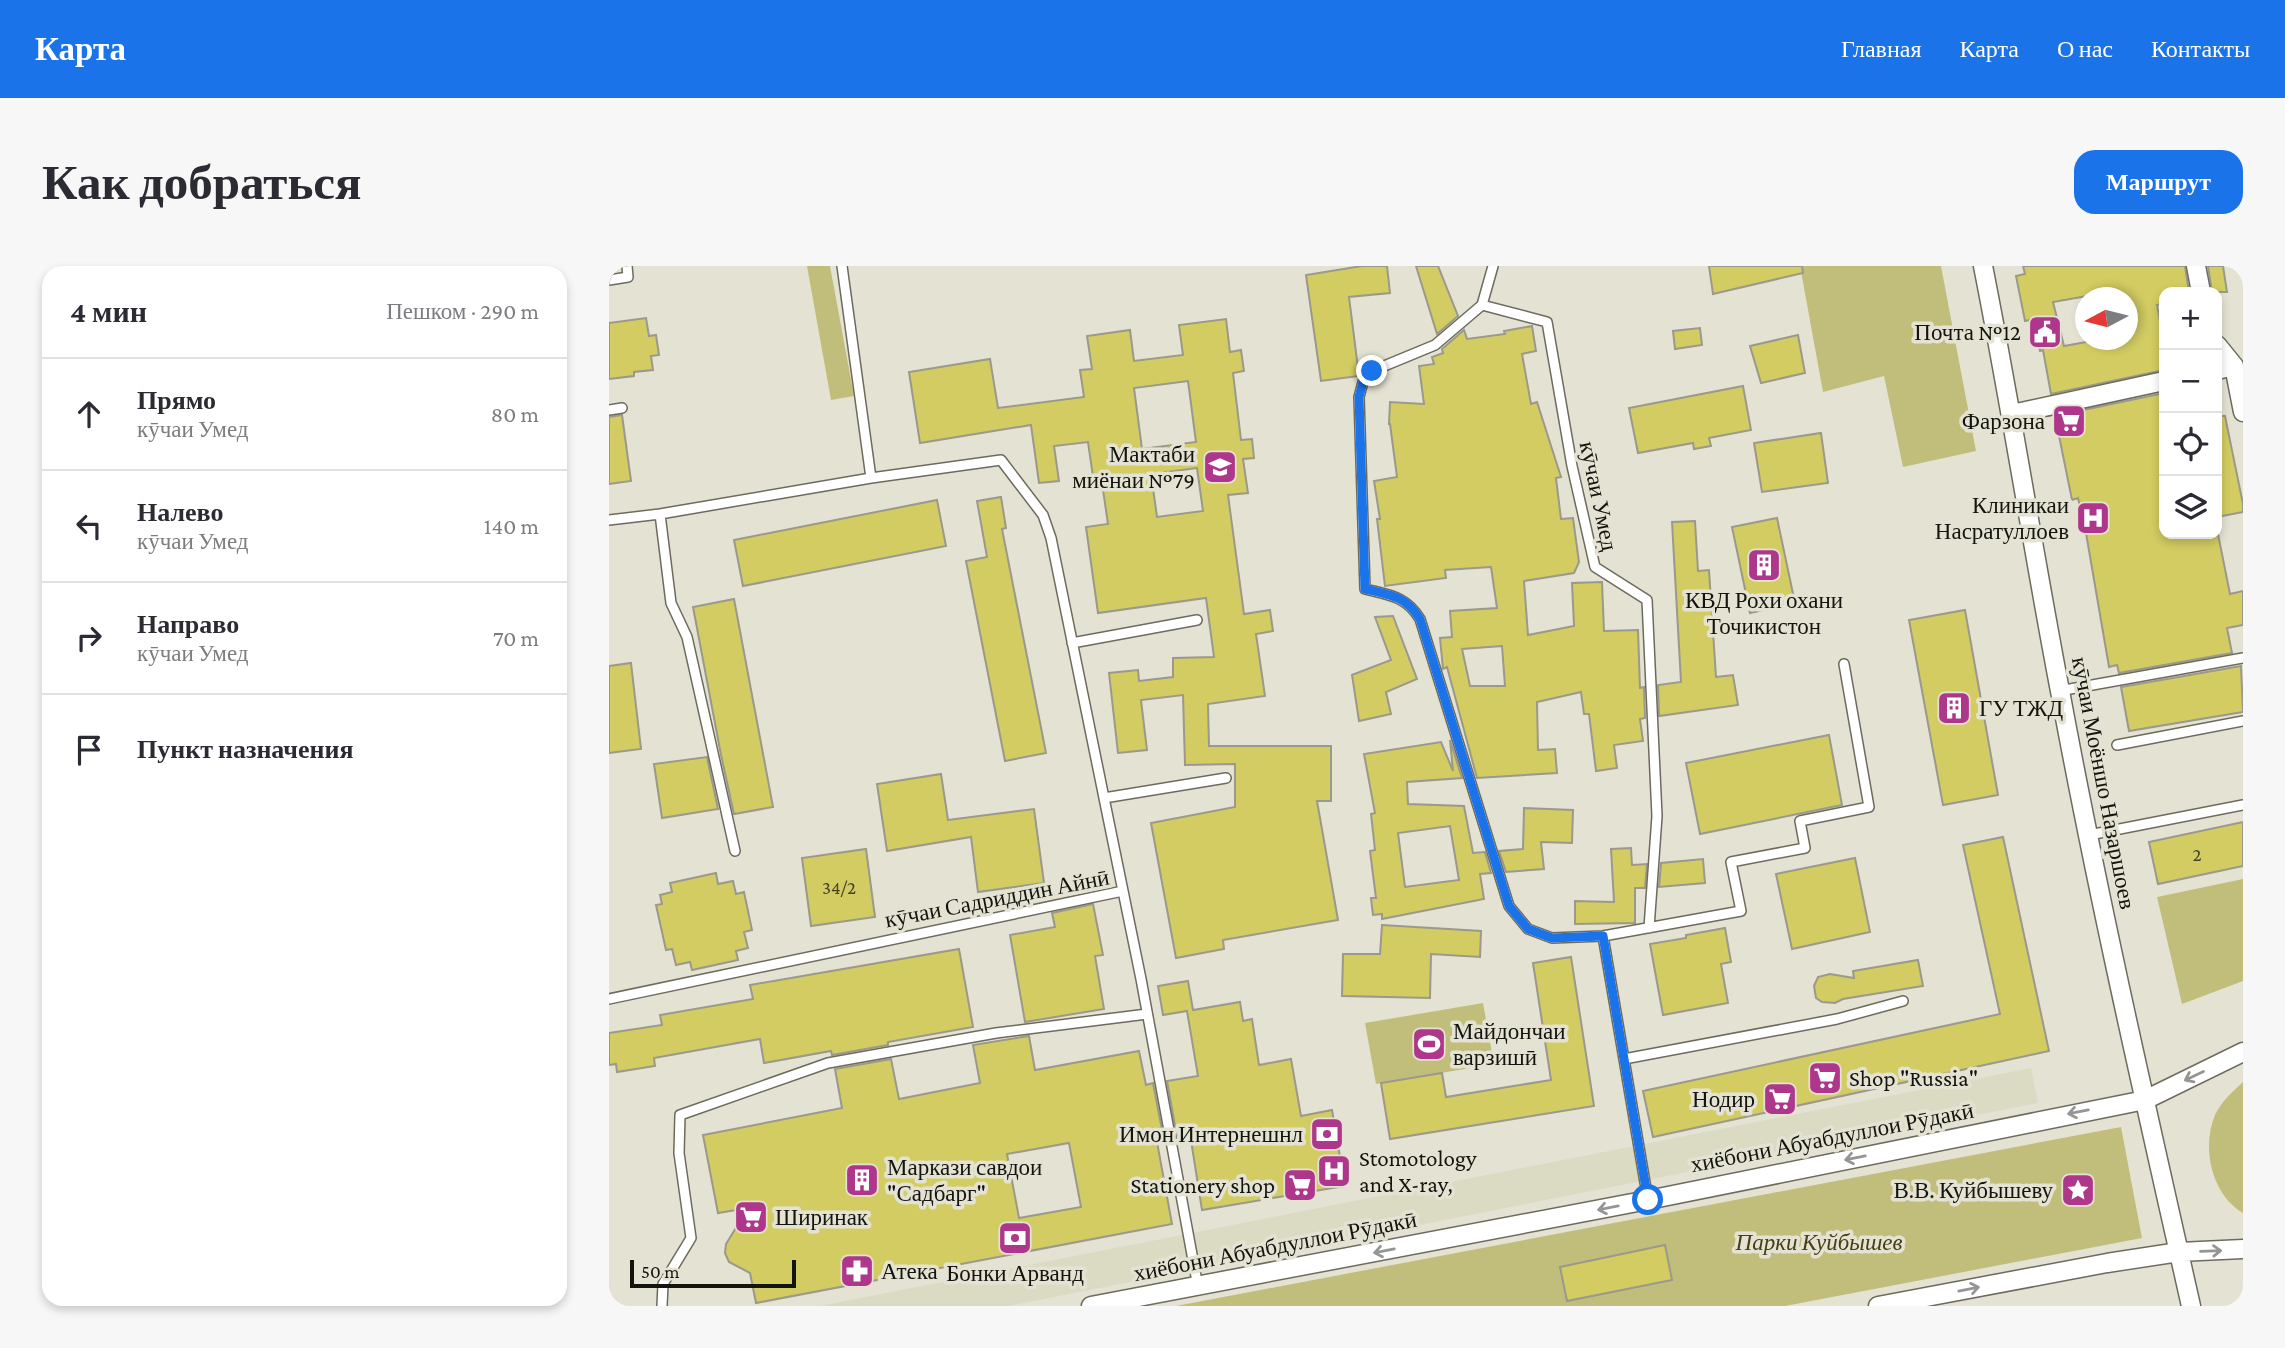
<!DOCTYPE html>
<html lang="ru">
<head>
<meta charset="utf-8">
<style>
	body { margin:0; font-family:"Crimson Pro",serif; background:#f7f7f7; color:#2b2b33 }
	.controls { position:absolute; right:21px; top:21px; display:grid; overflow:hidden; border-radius:14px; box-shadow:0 4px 10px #0003 }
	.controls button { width:63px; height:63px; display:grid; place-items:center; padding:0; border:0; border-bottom:2px solid #e1e1e2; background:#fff; color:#2b2b33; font:35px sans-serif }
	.compass { position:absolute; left:1466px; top:21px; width:63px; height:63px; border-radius:50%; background:#fff; box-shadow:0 4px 10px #0003; rotate:263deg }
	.scale { position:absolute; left:21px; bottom:18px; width:166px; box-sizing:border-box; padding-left:7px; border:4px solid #14140e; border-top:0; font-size:19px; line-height:24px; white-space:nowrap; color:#14140e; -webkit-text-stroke:5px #e4e3d3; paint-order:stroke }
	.stop { position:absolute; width:21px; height:21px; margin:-16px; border:5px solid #1a73e8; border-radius:50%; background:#fff }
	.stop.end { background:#1a73e8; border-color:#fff; box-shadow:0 2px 7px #0008 }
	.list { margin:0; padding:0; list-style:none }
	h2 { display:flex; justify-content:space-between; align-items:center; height:91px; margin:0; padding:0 28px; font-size:30px }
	h2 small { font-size:23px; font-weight:400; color:#7c7c81 }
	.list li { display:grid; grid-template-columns:46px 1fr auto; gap:21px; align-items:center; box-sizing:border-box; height:112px; padding:0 28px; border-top:2px solid #e1e1e2 }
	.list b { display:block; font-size:26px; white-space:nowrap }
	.list p { margin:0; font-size:23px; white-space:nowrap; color:#7c7c81 }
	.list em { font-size:23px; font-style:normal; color:#7c7c81 }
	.icon { flex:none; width:38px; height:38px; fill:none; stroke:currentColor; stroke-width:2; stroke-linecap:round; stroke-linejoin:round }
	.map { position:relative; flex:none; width:1634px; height:1040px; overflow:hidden; border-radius:21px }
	header { display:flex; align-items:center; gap:42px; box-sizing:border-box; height:98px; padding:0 35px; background:#1a73e8; color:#fff }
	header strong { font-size:33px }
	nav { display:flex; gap:38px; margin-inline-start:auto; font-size:24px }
	.intro { display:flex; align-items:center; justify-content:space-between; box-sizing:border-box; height:168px; padding:0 42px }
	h1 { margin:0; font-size:49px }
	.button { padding:18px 32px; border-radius:21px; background:#1a73e8; color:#fff; font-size:24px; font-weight:700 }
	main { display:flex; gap:42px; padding:0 42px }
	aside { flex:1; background:#fff; border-radius:21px; box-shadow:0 4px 10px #0003 }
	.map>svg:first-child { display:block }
</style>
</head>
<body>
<header>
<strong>Карта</strong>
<nav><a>Главная</a><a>Карта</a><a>О нас</a><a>Контакты</a></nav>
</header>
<div class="intro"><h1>Как добраться</h1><a class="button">Маршрут</a></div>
<main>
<aside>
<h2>4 мин<small>Пешком · 290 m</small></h2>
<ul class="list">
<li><svg class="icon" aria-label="ahead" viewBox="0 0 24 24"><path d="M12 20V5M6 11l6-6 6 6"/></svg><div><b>Прямо</b><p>кӯчаи Умед</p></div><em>80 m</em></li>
<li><svg class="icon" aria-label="left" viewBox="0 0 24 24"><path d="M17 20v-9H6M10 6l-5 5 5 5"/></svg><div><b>Налево</b><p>кӯчаи Умед</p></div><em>140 m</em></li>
<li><svg class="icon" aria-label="right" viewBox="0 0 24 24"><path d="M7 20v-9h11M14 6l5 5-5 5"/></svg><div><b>Направо</b><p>кӯчаи Умед</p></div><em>70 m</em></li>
<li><svg class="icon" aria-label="arrive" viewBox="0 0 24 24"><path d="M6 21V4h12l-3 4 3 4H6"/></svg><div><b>Пункт назначения</b></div></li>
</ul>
</aside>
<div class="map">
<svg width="1634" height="1040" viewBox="0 0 1634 1040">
	<rect width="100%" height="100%" fill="#e4e3d3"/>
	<!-- built -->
	<path fill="#dbdac2" d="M1422,802L1429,837L399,1040H211Z"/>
	<!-- green -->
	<path fill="#c1be7c" d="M198,0H221L245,130L222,134Z
		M1191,0H1332L1367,185L1294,201L1275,110L1214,126Z
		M1634,613V715L1573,738L1548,631Z
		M874,737L885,798L767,818L756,757Z
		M1634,816V947C1603,929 1592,882 1606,849C1613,835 1623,826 1634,816Z
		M1512,861L1533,972L1176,1040H567Z"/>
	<!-- building -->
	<path fill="#d2cc62" stroke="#9a998b" stroke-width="2" fill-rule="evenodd" d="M753,0H778L781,27L740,31L750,110L712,115L697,9Z
		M807,0H829L849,50L828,68Z
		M1100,0H1193L1194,7L1104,28Z
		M1414,0H1576L1580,26H1555V38L1548,39L1555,75V104L1442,128L1434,84L1431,85L1425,53L1416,55L1407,10L1416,8ZM1490,28L1491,32H1518V74H1488L1455,80L1444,36Z
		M1599,0H1614L1618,26H1603Z
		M37,52L40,70L47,69L50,89L42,90L44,104L25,106V110L0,113V57Z
		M617,53L621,86L632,84L635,105L624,107L632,174L643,173L645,192L634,193L639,227L619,229L635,348L661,344L664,365L647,368L656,430L599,438L600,480H722V535H708L729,654L614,674L615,683L567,692L542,557L626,541V498L576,499L574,429L532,434L538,484L509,487L500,407L529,404L530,415L564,411V392L605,391L597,332L489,347L477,261L499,258L492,210L484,211L479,176L445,180L450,215L430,217L422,159L311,177L300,106L381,93L389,142L475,131L471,104L483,103L478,70L521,64L525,95L574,89L570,59ZM579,115L587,176L533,183L525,122ZM588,202L594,245L548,251L542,208Z
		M923,60L927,85L913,88L922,138L928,136L952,211L947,212L952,253L964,252L970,296L965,307L915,315L919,369L965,360L963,317L993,316L995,365L1029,364L1031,422L1035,421L1036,452L1031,453L1034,475L1005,479L1008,502L987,505L980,448H975L972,426L928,436L929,484L946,483L948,507L868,512L838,401L834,403L831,372L843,371L841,345L888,342L882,301L836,304L837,312L776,320L768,253H771L765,215L788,211L781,158H780L781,136L815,138L810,100L825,98L823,91L834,87L833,83L855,64L858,73L896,68L895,65ZM893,380L896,420H861L853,383Z
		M1091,62L1093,79L1066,83L1064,65Z
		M1189,69L1196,107L1152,117L1141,80Z
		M1134,120L1142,164L1100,172L1102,180L1085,183L1084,177L1029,187L1020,142Z
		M1555,127V268H1609L1621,328L1634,325V359L1618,362L1623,387L1510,407L1508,399L1500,401L1477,267L1469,232L1463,234L1446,150Z
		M13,149L22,215L0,218V151Z
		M1608,150H1616L1634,238V246L1608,251Z
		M1212,167L1219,217L1153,226L1145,177Z
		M392,231L397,262L393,263L437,487L396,495L357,295L378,291L368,235Z
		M328,234L337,280L134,320L125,274Z
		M1168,252L1186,337L1141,347L1123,261Z
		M1086,255L1089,305L1100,304L1107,411L1124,409L1129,439L1050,450L1049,419L1072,416L1063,256Z
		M125,333L164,541L125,548L112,489L84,341Z
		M1356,344L1389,529L1334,539L1300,354Z
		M784,350L808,413L777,426L782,448L750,455L743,409L782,394L766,351Z
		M22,397L32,483L0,487V400Z
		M1632,400L1634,446L1520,465L1512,421Z
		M1220,469L1233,539L1091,568L1077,497Z
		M841,474L853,512L798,516L799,538L855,540L864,587L876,586L882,607L871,608L875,633L773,653V648L764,649L762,632H767L761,585L766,584L762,548L766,547L755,488L832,476L844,505ZM841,560L850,614L796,621L789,567Z
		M98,491L109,543L53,552L45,498Z
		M332,508L339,554L425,543L435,617L369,626L362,571L278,585L268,518Z
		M915,542L964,544L963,577L932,576L935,603L897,606L890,585L914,583Z
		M1634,556V600L1549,618L1540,576Z
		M1394,571L1440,785L1044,871L1034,825L1391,748L1354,579Z
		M1022,582L1023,599L1038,598L1036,622H1026V657L966,658V635L1005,636L1002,583Z
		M257,583L266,651L202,660L193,592Z
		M1246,592L1261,666L1183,683L1167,608Z
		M1094,593L1096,617L1050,621L1052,597Z
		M107,607L109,618L124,615L127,628L135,626L143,664L135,666L139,682L127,685L129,694L83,704L81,696L67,699L63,683L57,684L47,639L53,638L51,629L63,626L61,617Z
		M484,638L494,689L486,690L495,743L416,756L401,669L446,661L443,647Z
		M773,659L872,665L871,691L822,688L821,732L733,730L734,688H771Z
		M1116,662L1122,696L1112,698L1119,737L1054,749L1041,678L1077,672V669Z
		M350,683L364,761L279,776V779L223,789L222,785L155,797L151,773L45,792L46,800L8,806L7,798L0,799V767L53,759L51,749L144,733L141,719Z
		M962,691L985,840L781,873L772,817L833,807L837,831L942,814L924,697Z
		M1309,694L1314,720L1234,733L1226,737L1213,736L1207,732L1205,720L1209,711L1221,708L1245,712L1244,705Z
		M579,715L584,744L631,736L634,755L643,753L650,799L682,793L692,850L723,844L736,920L593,944L581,868L568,871L558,815L589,810L578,745L554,749L549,720Z
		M420,770L426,804L530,785L537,819L544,817L555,874L548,876L563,958L147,1037L141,1007L120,996L116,987L117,978L139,942L109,947L94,869L233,842L226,803L282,793L290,833L371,817L364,779ZM460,877L472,941L410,952L398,888Z
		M1056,979L1063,1014L958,1035L951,1001Z"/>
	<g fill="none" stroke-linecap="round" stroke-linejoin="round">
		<!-- lane casing -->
		<g stroke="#6c6b5d" stroke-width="12">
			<path id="lane" d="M233,0L262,212
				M884,0L873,39L826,79L763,105L754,116L750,131L756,323C780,329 797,330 811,353L900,640L919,663L943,672L994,670L1039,934
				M0,14L19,11L18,0
				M873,39L938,56L963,200L986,301L1038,334L1048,550L1040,662
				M0,144L13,142
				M51,248L62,337L78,371L126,585
				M0,254L51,248L262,212L392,194L434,249L442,272L514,625
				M463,377L588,354
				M1450,425L1634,392
				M1508,479L1634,455
				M495,532L617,512
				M1480,569L1634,539
				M994,670L1132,645L1122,596L1196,582L1191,555L1260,541L1235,398
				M0,733L514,625L532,713L589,1021
				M1015,793L1228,753L1294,735
				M53,1040L54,1018L82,972L70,887L71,849L219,797L387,767L538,748"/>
		</g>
		<!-- street casing -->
		<g stroke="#6c6b5d" stroke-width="21">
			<path id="street" d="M1374,0C1402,141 1424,284 1451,425C1489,631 1536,836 1582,1040
				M1587,0L1592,26
				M1608,79L1625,100
				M1608,104L1625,100L1634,146
				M1403,148L1555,115
				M482,1040L1039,934L1536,834L1634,786
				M1269,1040L1498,997L1570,986L1634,983"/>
		</g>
		<!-- lane -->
		<use href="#lane" stroke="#fff" stroke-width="9"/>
		<!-- street -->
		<use href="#street" stroke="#fff" stroke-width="18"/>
	</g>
	<!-- one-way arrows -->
	<defs><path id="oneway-shaft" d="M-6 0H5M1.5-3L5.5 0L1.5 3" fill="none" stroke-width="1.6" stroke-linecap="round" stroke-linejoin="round" transform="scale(1.75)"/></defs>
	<g stroke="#959593">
		<use href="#oneway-shaft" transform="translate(1585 810) rotate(154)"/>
		<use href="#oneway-shaft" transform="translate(1469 846) rotate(169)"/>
		<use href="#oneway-shaft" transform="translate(1246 892) rotate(169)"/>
		<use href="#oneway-shaft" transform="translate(999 942) rotate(169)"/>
		<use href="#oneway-shaft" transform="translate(775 985) rotate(169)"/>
		<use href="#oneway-shaft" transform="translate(1602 985) rotate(-2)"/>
		<use href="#oneway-shaft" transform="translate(1360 1023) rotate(-11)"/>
	</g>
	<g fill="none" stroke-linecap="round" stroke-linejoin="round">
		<!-- route -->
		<path stroke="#1a73e8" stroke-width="9" d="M763,105L754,116L750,131L756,323C781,329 797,330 811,353L900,640L919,663L943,672L994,670L1039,934"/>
	</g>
	<!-- icons -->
	<defs>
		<g id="civic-square" transform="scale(1.75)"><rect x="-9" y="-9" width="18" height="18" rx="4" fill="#ae368b" stroke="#e4e3d3"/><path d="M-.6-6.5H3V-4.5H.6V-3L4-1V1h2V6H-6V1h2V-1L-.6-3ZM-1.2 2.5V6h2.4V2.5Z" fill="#fff"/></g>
		<g id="supermarket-square" transform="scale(1.75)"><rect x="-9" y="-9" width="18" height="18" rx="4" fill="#ae368b" stroke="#e4e3d3"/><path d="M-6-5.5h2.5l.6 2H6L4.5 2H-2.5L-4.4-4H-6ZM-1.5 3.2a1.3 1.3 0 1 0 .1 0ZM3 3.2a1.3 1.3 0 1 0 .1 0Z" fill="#fff"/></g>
		<g id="school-square" transform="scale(1.75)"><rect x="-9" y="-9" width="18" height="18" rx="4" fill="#ae368b" stroke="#e4e3d3"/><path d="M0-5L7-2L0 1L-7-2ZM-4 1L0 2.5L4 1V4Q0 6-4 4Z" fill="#fff"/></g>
		<g id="hospital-square" transform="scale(1.75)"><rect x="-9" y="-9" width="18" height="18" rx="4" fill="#ae368b" stroke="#e4e3d3"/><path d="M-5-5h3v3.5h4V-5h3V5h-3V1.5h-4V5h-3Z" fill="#fff"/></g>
		<g id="building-square" transform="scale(1.75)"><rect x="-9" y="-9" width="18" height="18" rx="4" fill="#ae368b" stroke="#e4e3d3"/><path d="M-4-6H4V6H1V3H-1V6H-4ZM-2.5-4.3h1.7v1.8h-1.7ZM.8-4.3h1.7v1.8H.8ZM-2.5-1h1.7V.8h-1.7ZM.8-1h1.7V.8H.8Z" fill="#fff"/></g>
		<g id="stadium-square" transform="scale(1.75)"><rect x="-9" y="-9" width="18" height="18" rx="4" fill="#ae368b" stroke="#e4e3d3"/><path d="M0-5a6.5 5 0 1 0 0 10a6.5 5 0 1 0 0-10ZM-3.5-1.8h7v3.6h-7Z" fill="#fff"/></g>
		<g id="bank-square" transform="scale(1.75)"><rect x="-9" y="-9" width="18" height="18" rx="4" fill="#ae368b" stroke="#e4e3d3"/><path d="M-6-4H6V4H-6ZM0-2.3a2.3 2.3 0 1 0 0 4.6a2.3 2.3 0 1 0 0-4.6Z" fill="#fff"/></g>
		<g id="sight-square" transform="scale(1.75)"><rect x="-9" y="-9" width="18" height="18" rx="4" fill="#ae368b" stroke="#e4e3d3"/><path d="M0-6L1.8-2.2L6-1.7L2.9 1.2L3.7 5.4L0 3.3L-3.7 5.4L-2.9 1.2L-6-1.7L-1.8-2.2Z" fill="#fff"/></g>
		<g id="pharmacy-square" transform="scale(1.75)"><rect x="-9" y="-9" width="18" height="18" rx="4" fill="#ae368b" stroke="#e4e3d3"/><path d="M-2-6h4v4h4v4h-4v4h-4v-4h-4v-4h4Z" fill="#fff"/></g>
	</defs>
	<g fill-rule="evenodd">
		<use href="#civic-square" x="1436" y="66"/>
		<use href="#supermarket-square" x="1460" y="155"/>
		<use href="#school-square" x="611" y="201"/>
		<use href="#hospital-square" x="1484" y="252"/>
		<use href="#building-square" x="1155" y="299"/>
		<use href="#building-square" x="1345" y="442"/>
		<use href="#stadium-square" x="820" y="778"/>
		<use href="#supermarket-square" x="1216" y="812"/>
		<use href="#supermarket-square" x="1171" y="833"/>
		<use href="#bank-square" x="718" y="868"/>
		<use href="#hospital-square" x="725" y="905"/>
		<use href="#building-square" x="253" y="914"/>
		<use href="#supermarket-square" x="691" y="919"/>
		<use href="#sight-square" x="1469" y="924"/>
		<use href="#supermarket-square" x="142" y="951"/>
		<use href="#bank-square" x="406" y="972"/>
		<use href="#pharmacy-square" x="248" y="1005"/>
	</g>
	<g text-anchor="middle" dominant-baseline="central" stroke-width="7" stroke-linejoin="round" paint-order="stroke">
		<!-- number labels -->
		<g font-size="19" fill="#444223">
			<text x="1588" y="588">2</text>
			<text x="230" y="621">34/2</text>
		</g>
		<!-- poi labels -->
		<g font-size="23" fill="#14140e" stroke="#e4e3d3" text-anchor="end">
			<text x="1412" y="66">Почта №12</text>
			<text x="1436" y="155">Фарзона</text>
			<text x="586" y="188">Мактаби<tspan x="586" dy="26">миёнаи №79</tspan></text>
			<text x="1460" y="239">Клиникаи<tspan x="1460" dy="26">Насратуллоев</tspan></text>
			<text x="1155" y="334" text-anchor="middle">КВД Рохи охани<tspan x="1155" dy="26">Точикистон</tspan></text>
			<text x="1370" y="442" text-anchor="start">ГУ ТЖД</text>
			<text x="844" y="765" text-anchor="start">Майдончаи<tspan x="844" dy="26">варзишӣ</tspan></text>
			<text x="1240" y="812" text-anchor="start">Shop "Russia"</text>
			<text x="1146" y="833">Нодир</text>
			<text x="694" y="868">Имон Интернешнл</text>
			<text x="750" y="892" text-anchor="start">Stomotology<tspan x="750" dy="26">and X-ray,</tspan></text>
			<text x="278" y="901" text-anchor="start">Маркази савдои<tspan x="278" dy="26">"Садбарг"</tspan></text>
			<text x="666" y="919">Stationery shop</text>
			<text x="1444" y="924">В.В. Куйбышеву</text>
			<text x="166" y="951" text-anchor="start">Ширинак</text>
			<text x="272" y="1005" text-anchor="start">Атека</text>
			<text x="406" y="1007" text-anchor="middle">Бонки Арванд</text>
		</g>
		<!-- street labels -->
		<g font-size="23" fill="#14140e" stroke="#e4e3d3">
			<text transform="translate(990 230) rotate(78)">кӯчаи Умед</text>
			<text transform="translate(1495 517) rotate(79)">кӯчаи Моёншо Назаршоев</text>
			<text transform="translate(388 632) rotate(-11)">кӯчаи Садриддин Айнӣ</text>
			<text transform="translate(1223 871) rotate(-11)">хиёбони Абуабдуллои Рӯдакӣ</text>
			<text transform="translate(666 980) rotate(-11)">хиёбони Абуабдуллои Рӯдакӣ</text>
		</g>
		<!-- park labels -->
		<g font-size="23" font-style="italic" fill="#434013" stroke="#e4e3d3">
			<text x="1210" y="976">Парки Куйбышев</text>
		</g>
	</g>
</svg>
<div class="controls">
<button>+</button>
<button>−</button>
<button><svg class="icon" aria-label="locate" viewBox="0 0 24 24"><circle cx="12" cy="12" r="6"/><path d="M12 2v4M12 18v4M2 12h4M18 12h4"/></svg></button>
<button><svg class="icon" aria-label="layers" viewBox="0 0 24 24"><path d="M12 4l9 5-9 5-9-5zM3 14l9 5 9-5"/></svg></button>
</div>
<svg class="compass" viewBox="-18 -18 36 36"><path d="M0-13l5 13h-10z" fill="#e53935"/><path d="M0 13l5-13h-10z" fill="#7c7c81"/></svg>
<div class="scale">50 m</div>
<div class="stop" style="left:1039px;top:934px"></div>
<div class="stop end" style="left:763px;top:105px"></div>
</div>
</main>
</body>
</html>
